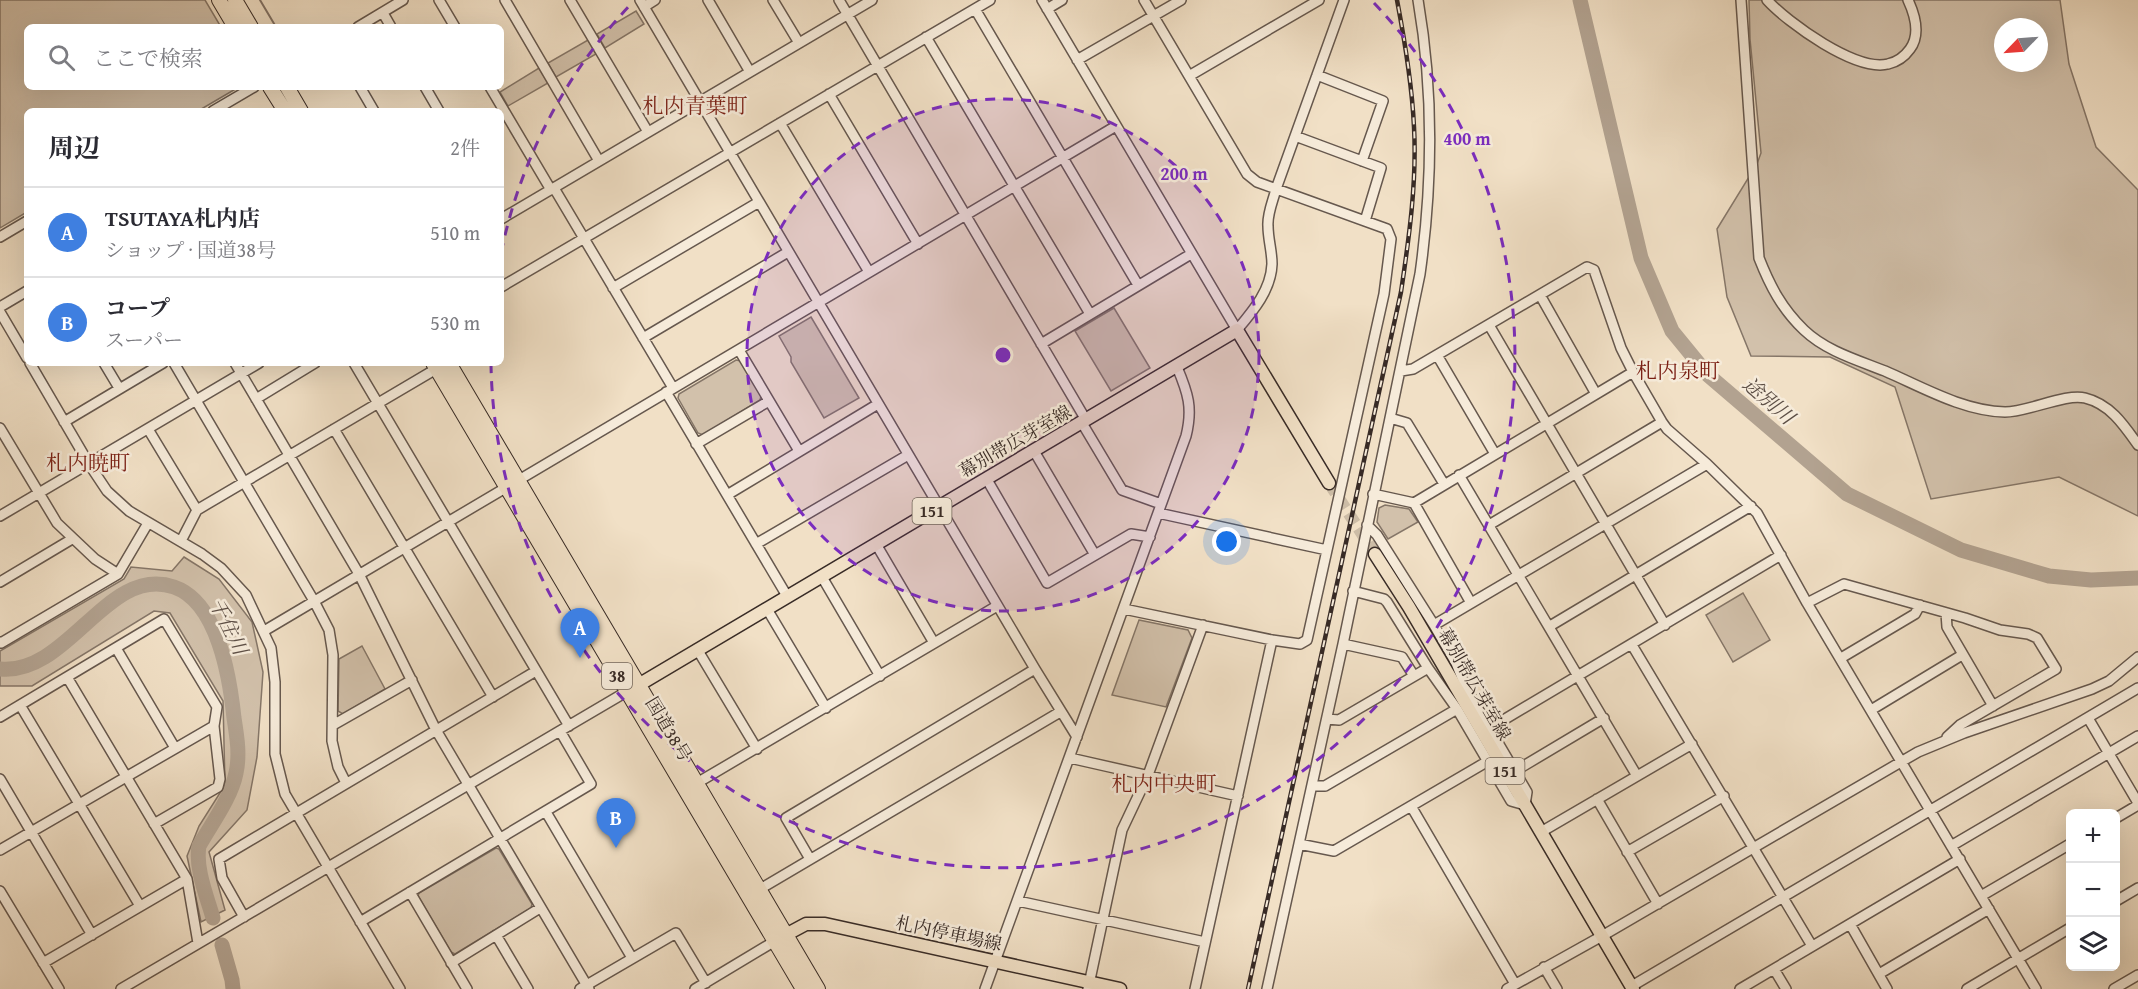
<!DOCTYPE html>
<html lang="ja">
<head>
<meta charset="utf-8">
<style>
	body { margin:0; font-family:"Gentium Book Plus","Noto Serif JP",serif; background:#f2f2f3; color:#2b2b33 }
	.controls { position:absolute; right:18px; bottom:18px; display:grid; overflow:hidden; border-radius:9px; box-shadow:0 6px 24px #0002 }
	.controls button { width:54px; height:54px; display:grid; place-items:center; padding:0; border:0; border-bottom:2px solid #e1e1e2; background:#fff; color:#2b2b33; font:30px sans-serif }
	.compass { position:absolute; left:1994px; top:18px; width:54px; height:54px; border-radius:50%; background:#fff; box-shadow:0 6px 24px #0002; rotate:245deg }
	.you { position:absolute; left:1227px; top:542px; width:21px; height:21px; margin:-15px; border:4px solid #fff; border-radius:50%; background:#1a73e8; box-shadow:0 0 0 9px #1a73e833 }
	.badge { display:grid; place-items:center; width:39px; height:39px; border-radius:50%; background:#7c3aed; color:#fff; font-size:20px; font-weight:700 }
	.pin { position:absolute; translate:-50% -50px; filter:drop-shadow(0 2px 3px #0008) }
	.pin::after { content:''; position:absolute; top:32px; width:21px; height:18px; background:inherit; clip-path:polygon(0 0,100% 0,50% 100%) }
	.list { margin:0; padding:0; list-style:none }
	h2 { display:flex; justify-content:space-between; align-items:center; height:78px; margin:0; padding:0 24px; font-size:26px }
	h2 small { font-size:20px; font-weight:400; color:#7c7c81 }
	.list li { display:grid; grid-template-columns:39px 1fr auto; gap:18px; align-items:center; box-sizing:border-box; height:90px; padding:0 24px; border-top:2px solid #e1e1e2 }
	.list b { display:block; font-size:22px; white-space:nowrap }
	.list p { margin:0; font-size:20px; white-space:nowrap; color:#7c7c81 }
	.list em { font-size:20px; font-style:normal; color:#7c7c81 }
	.icon { flex:none; width:33px; height:33px; fill:none; stroke:currentColor; stroke-width:2; stroke-linecap:round; stroke-linejoin:round }
	.map { position:relative; flex:none; width:2138px; height:989px; overflow:hidden }
	.search { position:absolute; background:#fff; box-shadow:0 6px 24px #0002; left:24px; top:24px; width:480px; height:66px; display:flex; align-items:center; gap:15px; box-sizing:border-box; padding:0 21px; border-radius:9px; color:#7c7c81; font-size:22px }
	.panel { position:absolute; background:#fff; box-shadow:0 6px 24px #0002; left:24px; top:108px; width:480px; height:258px; border-radius:9px }
	.map>svg:first-child { display:block }
</style>
</head>
<body>
<div class="map">
<svg width="2138" height="989" viewBox="0 0 2138 989">
	<rect width="100%" height="100%" fill="#f1e0c6"/>
	<filter id="stains"><feTurbulence type="fractalNoise" baseFrequency=".00333" numOctaves="4"/><feColorMatrix values="0 0 0 0 .2 0 0 0 0 .09 0 0 0 0 .02 0 0 0 .5 -.17"/></filter>
	<radialGradient id="worn" r=".72"><stop offset=".6" stop-color="#630" stop-opacity="0"/><stop offset="1" stop-color="#630" stop-opacity=".3"/></radialGradient>
	<!-- green -->
	<path fill="#d2c1ab" stroke="#857668" stroke-width="1.5" fill-rule="evenodd" d="M0,0H205L221,27H27V87H239L198,111H27V212L0,228Z
		M1749,0H2060L2069,64L2096,147L2138,190V516L2059,477L1931,499L1895,387L1830,357L1751,356L1727,297L1717,229L1757,164L1761,153L1750,39ZM2003,27H2039V63H2003Z
		M636,11L644,24L605,48L597,34Z
		M588,40L596,54L556,77L548,63Z
		M539,68L548,83L508,106L500,92Z
		M1114,308L1150,368L1111,391L1075,331Z
		M811,317L859,398L824,418L791,362V357L779,336Z
		M736,360L741,361L761,396L760,400L703,435L698,433L678,398L679,394Z
		M1385,505L1409,509L1418,522L1388,539L1377,522L1379,508Z
		M184,557L219,579L252,622L263,672L257,757L247,810L209,852L225,910L201,922L187,856L199,826L225,785L223,701L170,613L154,611L32,686H0V651L124,579L131,567L172,571Z
		M1743,593L1770,640L1733,662L1706,615Z
		M1139,620L1188,630L1192,638L1166,707L1112,695Z
		M362,646L385,689L343,714L338,711L339,659Z
		M496,848L499,849L532,904L531,908L455,954L451,952L418,896L419,893Z"/>
	<g fill="none" stroke-linecap="round" stroke-linejoin="round">
		<!-- stream -->
		<path stroke="#817266" stroke-width="2" d="M260,0L276,27"/>
		<!-- river -->
		<path stroke="#b2a290" stroke-width="15" d="M1580,0L1641,258L1672,331L1708,375L1847,494L1961,550L2049,576L2091,580L2138,578
			M0,669C68,676 108,564 174,587C218,602 230,679 234,718C237,737 240,755 236,773C231,798 212,823 199,846C195,868 207,897 213,918
			M222,945L232,980L233,989"/>
		<!-- major-tunnel -->
		<path stroke="#ccbca6" stroke-width="12" stroke-dasharray="12 6" stroke-linecap="butt" d="M1329,483L1375,554"/>
		<!-- minor casing -->
		<g stroke="#66584e" stroke-width="12">
			<path id="minor" d="M439,0L455,27
				M505,0L599,161
				M570,0L648,132
				M640,0L1035,669L1077,737
				M708,0L750,72
				M773,0L799,43
				M839,0L1086,420
				M1042,0L1237,330C1253,311 1271,290 1272,264C1272,251 1268,239 1268,226C1267,214 1273,201 1276,189L1344,0
				M1741,0L1759,258C1770,286 1782,309 1804,330C1826,351 1857,360 1885,371C1922,387 1963,411 2005,412C2028,412 2066,393 2085,398C2110,404 2124,425 2138,445
				M1767,0C1788,23 1856,72 1888,64C1897,62 1905,56 1910,49C1921,34 1915,15 1908,0
				M644,7L655,0
				M975,9L1138,285
				M1047,9L1062,0
				M383,13L391,27
				M358,27L403,0
				M926,37L1090,314
				M1077,60L1181,0
				M1317,75L1383,101L1362,161
				M1189,76L1319,0
				M360,87L374,111
				M425,87L439,111
				M490,87L551,190
				M829,94L918,244
				M213,111L254,87
				M780,123L869,272
				M1295,136L1381,168L1365,221
				M554,188L673,388
				M501,219L872,0
				M0,237L27,221
				M501,287L990,0
				M613,288L759,202
				M1540,295L1596,394
				M0,307L27,291
				M0,312L27,358
				M1489,325L1665,625
				M643,338L788,252
				M1041,344L1191,254
				M739,350L799,451
				M1437,355L1495,454
				M30,363L89,464L107,491L129,511L202,554L221,568L246,595L271,648L275,682V754L285,794L400,989
				M104,363L119,388
				M174,363L314,601L329,630L333,655L332,741L338,767L346,783
				M235,363L359,574L436,730L589,989
				M354,363L569,726
				M1401,371L1413,369L1587,267L1594,270L1621,348L1633,372L1662,422L1667,429L1707,464L1757,513L1807,603L2036,989
				M666,392L787,596
				M256,399L315,363
				M1390,418L1407,423L1444,484
				M64,422L163,363
				M1082,423L1122,490L1161,504
				M0,428L57,523L95,559L118,574
				M148,429L197,510
				M334,429L493,697
				M696,444L769,401
				M1034,451L1095,555
				M1459,475L1637,776
				M986,478L1047,583L1131,534L1150,537
				M1373,494L1414,503L1633,372
				M727,495L878,404
				M1414,503L1471,603
				M1158,513L1327,550
				M0,516L259,363
				M1489,525L1662,422
				M181,541L197,510L436,369
				M756,544L908,455
				M876,544L934,643
				M822,577L880,676
				M0,582L72,539
				M1353,591L1384,599L1387,602L1428,668L1457,709L1511,801L1525,805L1527,792L1467,690L1456,663L1434,625L1377,535L1367,525
				M1807,603L1844,584L1965,618L2000,630L2028,634L2037,638L2056,669L1960,725L1947,737
				M767,609L826,708
				M1124,609L1272,640L1300,644L1307,640L1384,294L1391,239L1387,229L1257,182L1247,174L1144,0
				M1946,613L1947,627L1993,706
				M1434,625L1707,464
				M1550,626L1751,506
				M264,631L1116,126
				M0,642L1,643L118,574L148,523
				M1343,644L1402,657L1414,676
				M1632,645L1812,946
				M116,648L175,748
				M697,649L757,749
				M1841,658L1915,614L1920,605
				M67,677L187,879L198,943
				M20,705L140,906
				M1871,710L1962,655
				M0,717L164,619L217,707L214,726L220,779L218,787L154,824
				M2088,718L2138,803
				M1327,719L1339,720L1428,668
				M333,725L412,680
				M1490,728L1781,555
				M1070,758L1238,796
				M1515,771L1604,718
				M0,779L92,935
				M697,783L997,606
				M1312,786H1325L1457,709
				M1597,799L1658,904
				M1411,806L1515,984
				M546,812L632,958
				M2116,818L2138,805
				M1541,832L1692,744
				M1299,844L1334,851L1488,761
				M1951,846L2138,736
				M0,850L214,726
				M1627,852L1724,796
				M810,859L786,818L1035,669
				M0,891L59,989
				M410,892L467,989
				M755,892L1060,712
				M1981,896L2070,844
				M1018,901L1205,942
				M2116,901L2138,888
				M244,917L222,878L219,859L536,671
				M360,922L591,784L560,731
				M1850,924L1887,989
				M496,935L528,989
				M43,963L187,879
				M451,963L540,908
				M1544,967L1557,989
				M1774,969L1786,989
				M1879,974L1989,909
				M1632,986L2138,688
				M121,989L626,692
				M580,989L676,933L706,983
				M695,989L775,941
				M985,989L1186,436C1193,408 1188,393 1177,367
				M1088,989L1122,830L1148,775L1203,625
				M1195,989L1272,640
				M1267,989L1343,644L1420,274C1433,181 1434,93 1418,0
				M1507,989L1602,936L1918,752L1964,733L2092,689L2109,681L2138,657
				M1740,989L1960,859
				M1967,989L2070,928
				M2114,989L2138,975"/>
		</g>
		<!-- major casing -->
		<g stroke="#382b26" stroke-width="15">
			<path id="major" d="M1375,554L1409,607L1633,989
				M630,690L1237,330L1329,483
				M778,939L806,924H825L1120,989"/>
		</g>
		<!-- highway casing -->
		<g stroke="#382b26" stroke-width="16">
			<path id="highway" d="M219,0L235,27
				M235,0L251,27
				M270,87L285,111
				M287,87L301,111
				M433,363L803,989
				M449,363L818,989"/>
		</g>
		<!-- minor -->
		<use href="#minor" stroke="#f6ebda" stroke-width="9"/>
		<!-- major -->
		<use href="#major" stroke="#f1e0c6" stroke-width="12"/>
		<!-- highway -->
		<use href="#highway" stroke="#f1e0c6" stroke-width="14"/>
		<!-- rail casing -->
		<g stroke="#382b26" stroke-width="4.5">
			<path id="rail" d="M1248,989L1401,292C1409,238 1417,182 1414,127C1412,84 1405,42 1397,0"/>
		</g>
		<!-- rail -->
		<use href="#rail" stroke="#f6ebda" stroke-width="2" stroke-dasharray="7" stroke-linecap="butt"/>
	</g>
	<!-- distance rings -->
	<circle cx="1003" cy="355" r="256" fill="#7b2cbf" fill-opacity=".12"/>
	<g fill="none" stroke="#7b2cbf" stroke-width="3" stroke-dasharray="10 8">
		<circle cx="1003" cy="355" r="256"/>
		<path d="M501 253A512 512 0 0 1 632 3M1374 3A512 512 0 1 1 491 364"/>
	</g>
	<g text-anchor="middle" dominant-baseline="central" stroke-width="5" stroke-linejoin="round" paint-order="stroke">
		<!-- shield labels -->
		<g fill="#f6ebda" stroke="#71655c" stroke-width="1.5">
			<rect x="912.5" y="498" width="39" height="26" rx="4.5"/>
			<rect x="602" y="663" width="30" height="26" rx="4.5"/>
			<rect x="1485.5" y="758" width="39" height="26" rx="4.5"/>
		</g>
		<g font-size="16" font-weight="bold" fill="#382b26">
			<text x="932" y="511">151</text>
			<text x="617" y="676">38</text>
			<text x="1505" y="771">151</text>
		</g>
		<!-- street labels -->
		<g font-size="18" fill="#382b26" stroke="#f6ebda">
			<text transform="translate(1015 441) rotate(-30)">幕別帯広芽室線</text>
			<text transform="translate(1475 684) rotate(60)">幕別帯広芽室線</text>
			<text transform="translate(669 729) rotate(59)">国道38号</text>
			<text transform="translate(949 933) rotate(12)">札内停車場線</text>
		</g>
		<!-- water labels -->
		<g font-size="20" font-style="italic" fill="#5d4f46" stroke="#f6ebda">
			<text transform="translate(1769 400) rotate(41)">途別川</text>
			<text transform="translate(229 626) rotate(64)">千住川</text>
		</g>
		<!-- quarter labels -->
		<g font-size="21" fill="#7a1f14" stroke="#f6ebda">
			<text x="695" y="105">札内青葉町</text>
			<text x="1678" y="370">札内泉町</text>
			<text x="88" y="462">札内暁町</text>
			<text x="1164" y="783">札内中央町</text>
		</g>
	</g>
	<circle cx="1003" cy="355" r="9" fill="#7b2cbf" stroke="#f6ebda" stroke-width="3"/>
	<g font-size="18" text-anchor="middle" font-weight="bold" fill="#7b2cbf" stroke="#f6ebda" stroke-width="5" stroke-linejoin="round" paint-order="stroke">
		<text x="1467" y="145">400 m</text>
		<text x="1184" y="180">200 m</text>
	</g>
	<rect width="100%" height="100%" filter="url(#stains)"/>
	<rect width="100%" height="100%" fill="url(#worn)"/>
</svg>
<div class="controls">
<button>+</button>
<button>−</button>
<button><svg class="icon" aria-label="layers" viewBox="0 0 24 24"><path d="M12 4l9 5-9 5-9-5zM3 14l9 5 9-5"/></svg></button>
</div>
<svg class="compass" viewBox="-18 -18 36 36"><path d="M0-13l5 13h-10z" fill="#e53935"/><path d="M0 13l5-13h-10z" fill="#7c7c81"/></svg>
<div class="you"></div>
<div class="pin badge" style="left:580px;top:658px;background:#3f7fe0">A</div>
<div class="pin badge" style="left:616px;top:848px;background:#3f7fe0">B</div>
<div class="search"><svg class="icon" aria-label="search" viewBox="0 0 24 24"><circle cx="10" cy="10" r="6"/><path d="M15 15l6 6"/></svg>ここで検索</div>
<section class="panel">
<h2>周辺<small>2件</small></h2>
<ul class="list">
<li><span class="badge" style="background:#3f7fe0">A</span><div><b>TSUTAYA札内店</b><p>ショップ · 国道38号</p></div><em>510 m</em></li>
<li><span class="badge" style="background:#3f7fe0">B</span><div><b>コープ</b><p>スーパー</p></div><em>530 m</em></li>
</ul>
</section>
</div>
</body>
</html>
